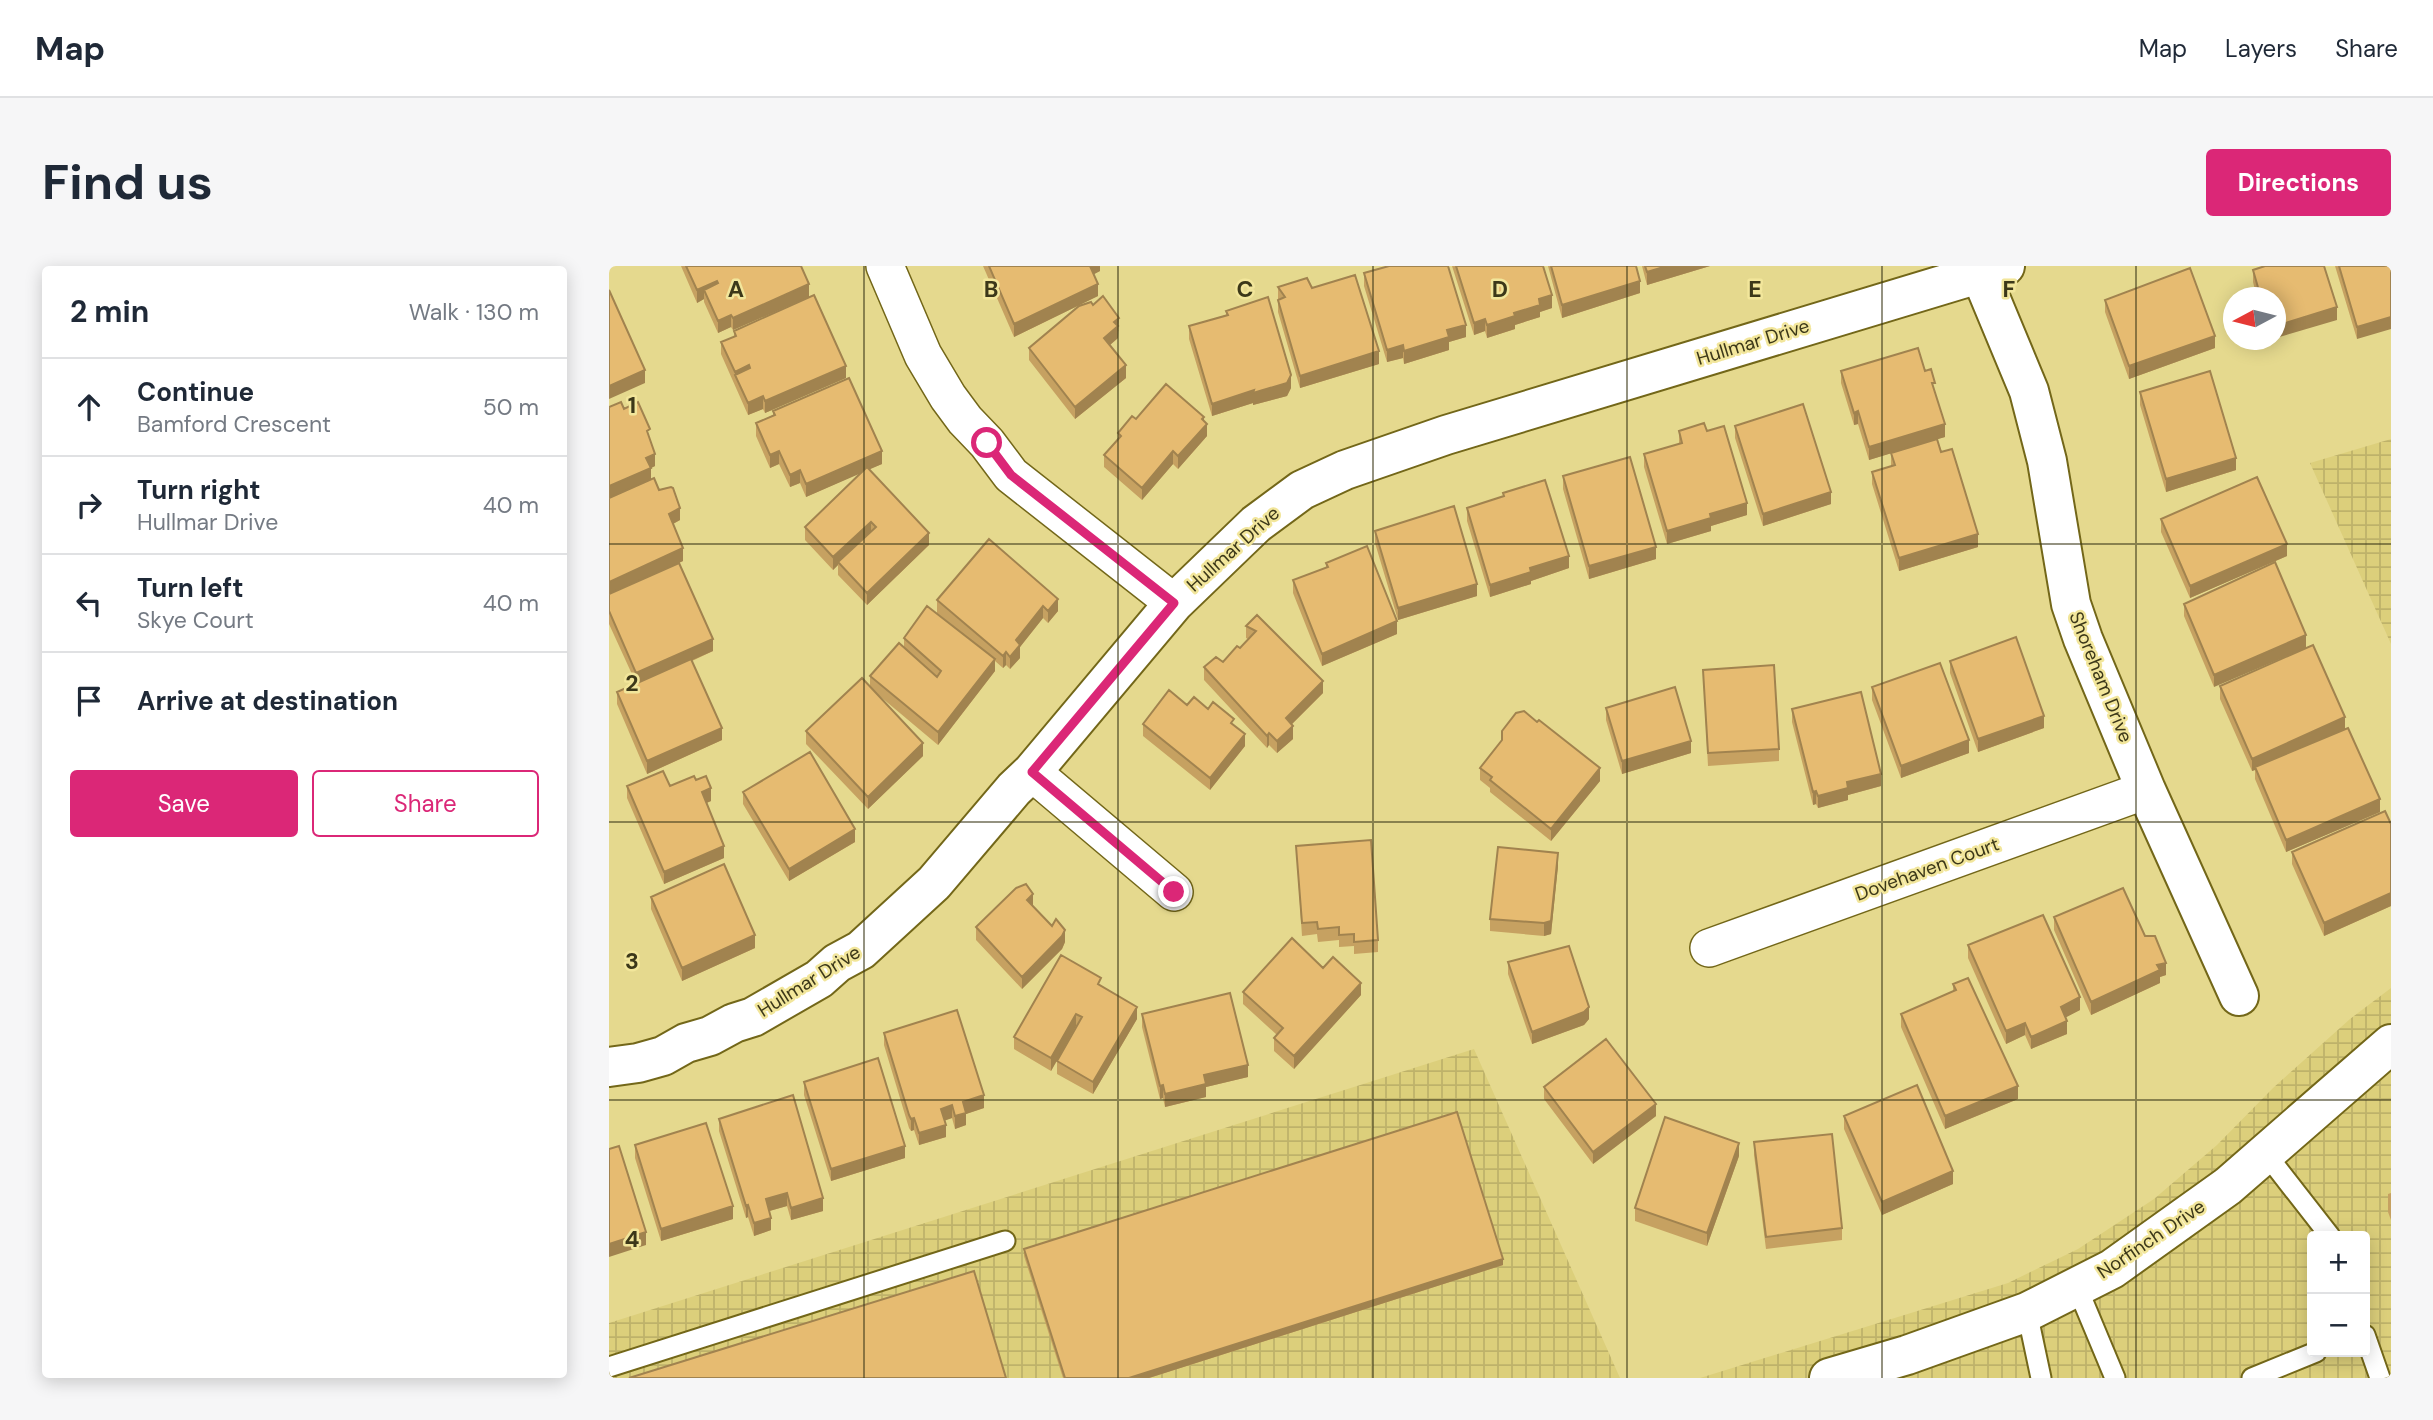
<!DOCTYPE html>
<html lang="en">
<head>
<meta charset="utf-8">
<style>
	body { margin:0; font-family:"DM Sans",sans-serif; background:#f6f6f7; color:#1f2937 }
	.controls { position:absolute; right:21px; bottom:21px; display:grid; overflow:hidden; border-radius:7px; box-shadow:0 4px 18px #0003 }
	.controls button { width:63px; height:63px; display:grid; place-items:center; padding:0; border:0; border-bottom:2px solid #e0e1e3; background:#fff; color:#1f2937; font:35px sans-serif }
	.compass { position:absolute; left:1614px; top:21px; width:63px; height:63px; border-radius:50%; background:#fff; box-shadow:0 4px 18px #0003; rotate:263deg }
	.stop { position:absolute; width:21px; height:21px; margin:-16px; border:5px solid #db2777; border-radius:50%; background:#fff }
	.stop.end { background:#db2777; border-color:#fff; box-shadow:0 2px 7px #0008 }
	.list { margin:0; padding:0; list-style:none }
	h2 { display:flex; justify-content:space-between; align-items:center; height:91px; margin:0; padding:0 28px; font-size:30px }
	h2 small { font-size:23px; font-weight:400; color:#747a83 }
	.list li { display:grid; grid-template-columns:46px 1fr auto; gap:21px; align-items:center; box-sizing:border-box; height:98px; padding:0 28px; border-top:2px solid #e0e1e3 }
	.list b { display:block; font-size:26px; white-space:nowrap }
	.list p { margin:0; font-size:23px; white-space:nowrap; color:#747a83 }
	.list em { font-size:23px; font-style:normal; color:#747a83 }
	.actions { display:flex; gap:14px; padding:21px 28px }
	.actions a { flex:1; padding:16px 0; border:2px solid #db2777; border-radius:7px; text-align:center; font-size:24px; color:#db2777 }
	.actions .main { background:#db2777; color:#fff }
	.icon { flex:none; width:38px; height:38px; fill:none; stroke:currentColor; stroke-width:2; stroke-linecap:round; stroke-linejoin:round }
	.map { position:relative; flex:none; width:1782px; height:1112px; overflow:hidden; border-radius:7px }
	header { display:flex; align-items:center; gap:42px; box-sizing:border-box; height:98px; padding:0 35px; background:#fff; border-bottom:2px solid #e0e1e3 }
	header strong { font-size:33px }
	nav { display:flex; gap:38px; margin-inline-start:auto; font-size:24px }
	.intro { display:flex; align-items:center; justify-content:space-between; box-sizing:border-box; height:168px; padding:0 42px }
	h1 { margin:0; font-size:49px }
	.button { padding:18px 32px; border-radius:7px; background:#db2777; color:#fff; font-size:24px; font-weight:700 }
	main { display:flex; gap:42px; padding:0 42px }
	aside { flex:1; background:#fff; border-radius:7px; box-shadow:0 4px 18px #0003 }
	.map>svg:first-child { display:block }
</style>
</head>
<body>
<header>
<strong>Map</strong>
<nav><a>Map</a><a>Layers</a><a>Share</a></nav>
</header>
<div class="intro"><h1>Find us</h1><a class="button">Directions</a></div>
<main>
<aside>
<h2>2 min<small>Walk · 130 m</small></h2>
<ul class="list">
<li><svg class="icon" aria-label="ahead" viewBox="0 0 24 24"><path d="M12 20V5M6 11l6-6 6 6"/></svg><div><b>Continue</b><p>Bamford Crescent</p></div><em>50 m</em></li>
<li><svg class="icon" aria-label="right" viewBox="0 0 24 24"><path d="M7 20v-9h11M14 6l5 5-5 5"/></svg><div><b>Turn right</b><p>Hullmar Drive</p></div><em>40 m</em></li>
<li><svg class="icon" aria-label="left" viewBox="0 0 24 24"><path d="M17 20v-9H6M10 6l-5 5 5 5"/></svg><div><b>Turn left</b><p>Skye Court</p></div><em>40 m</em></li>
<li><svg class="icon" aria-label="arrive" viewBox="0 0 24 24"><path d="M6 21V4h12l-3 4 3 4H6"/></svg><div><b>Arrive at destination</b></div></li>
</ul>
<div class="actions"><a class="main">Save</a><a>Share</a></div>
</aside>
<div class="map">
<svg width="1782" height="1112" viewBox="0 0 1782 1112">
	<defs>
		<pattern id="industrial-grid" width="8" height="8" patternUnits="userSpaceOnUse" patternTransform="scale(1.75)"><rect width="8" height="8" fill="#dccf7b"/><path d="M0 4h8M4 0v8" fill="none" stroke="#beb26a"/></pattern>
	</defs>
	<rect width="100%" height="100%" fill="#e5d98e"/>
	<!-- industrial -->
	<path fill="url(#industrial-grid)" fill-rule="evenodd" d="M1782,173V378L1701,197Z
		M1782,722V1112H1091L1399,1017L1469,983L1545,933L1608,879L1664,822L1741,753ZM1703,970H1756V1086H1703Z
		M865,783L1011,1112H0V1057Z"/>
	<g fill="none" stroke-linecap="round" stroke-linejoin="round">
		<!-- service casing -->
		<g stroke="#736719" stroke-width="23">
			<path id="service" d="M1657,888L1721,970
				M1468,1021L1506,1112
				M1418,1046L1432,1112
				M1756,1069L1771,1112
				M0,1101L396,975
				M1643,1112L1707,1086"/>
		</g>
		<!-- minor casing -->
		<g stroke="#736719" stroke-width="40">
			<path id="minor" d="M276,0L314,89L339,131L356,154L378,177L402,209L565,337
				M423,506L565,626
				M1100,682L1537,524"/>
		</g>
		<!-- tertiary casing -->
		<g stroke="#736719" stroke-width="42">
			<path id="tertiary" d="M1368,0L1420,125L1438,195L1462,338L1474,373L1537,524L1630,730
				M0,801L29,797L54,790L77,777L101,770L125,757L144,751L210,713L228,697L252,684L325,617L405,523L423,506L565,337L647,258L693,224L736,204L837,169L1396,0
				M1220,1112L1298,1089L1418,1046L1503,1003L1619,920L1782,778"/>
		</g>
		<!-- service -->
		<use href="#service" stroke="#fff" stroke-width="19"/>
		<!-- minor -->
		<use href="#minor" stroke="#fff" stroke-width="37"/>
		<!-- tertiary -->
		<use href="#tertiary" stroke="#fff" stroke-width="38"/>
	</g>
	<!-- wall -->
	<path fill="#c6a161" d="M72,0H192L200,31L124,64L122,61L109,67L95,36V33L88,37Z
		M374,0H491V5L484,8L489,30L405,71Z
		M843,0H934L943,42L931,46V51L906,59V63L878,72L876,65L865,69Z
		M939,0H1027L1031,27L953,52Z
		M1033,0H1101L1038,19Z
		M1726,0H1782L1748,73Z
		M1644,4L1728,54L1667,32H1648L1644,16Z
		M755,7L857,71L840,76V84L795,98L794,92L778,96L755,20Z
		M669,21L770,98L691,122L669,46Z
		M1496,34L1606,82L1520,113L1496,46Z
		M617,45L682,122L678,130L644,139V137L603,150L580,73V60L617,49Z
		M510,64L509,65V72L501,79L517,112L466,153L420,94V82Z
		M125,65L237,112L156,147L154,143L139,149L112,88V76L125,71Z
		M1232,105H1316L1326,128L1336,171L1328,173L1369,281L1290,305L1263,218V206L1282,200V187L1260,194L1249,158L1245,159L1232,117Z
		M1531,126L1627,204L1557,226L1531,139Z
		M0,141L15,143L41,173L46,200L42,202V214L71,254L64,258L74,295L45,308L104,385L83,395L113,474L38,508L8,438V426L27,417L0,358Z
		M164,145L273,198L260,203L320,279L258,339L229,309V299L224,304L196,274V261L253,206L197,231L191,217L181,221L170,198L161,202L147,170V157L164,149Z
		M527,153L595,155L598,170L569,203L564,198L533,234L495,201V189L509,173V167Z
		M1126,160L1222,238L1154,260L1126,172Z
		M1070,165H1098L1138,249L1102,260V265L1058,278L1035,201V188L1070,178Z
		M954,210L1047,293L980,313L954,223Z
		M894,227L960,302L922,315V318L881,331L858,255V242L894,231Z
		M1552,253L1678,290L1581,332L1552,266Z
		M766,265L868,330L789,354L766,277Z
		M380,273L449,345L439,357L434,352L411,381V392L401,403L397,399L394,402L386,395V405L329,479L267,427L314,490L259,543L197,478V465L261,421V410L295,382V372L348,363L328,347V334Z
		M1666,296L1605,421L1575,350V338Z
		M717,297L788,368L713,400L684,327V314L717,302Z
		M648,349L714,427L682,459L684,473L668,487L660,479L658,482L595,414V401L614,396L631,382L639,373L637,372V360Z
		M1341,395L1435,462L1369,486L1341,407Z
		M1094,404L1170,483V495L1099,500Z
		M1611,420L1736,463L1771,546L1677,586L1646,513V504L1643,505L1611,433Z
		M1263,421L1360,487L1292,512L1263,434Z
		M578,439L599,443L625,459L636,480L601,524L534,470V458Z
		M997,442L1082,487L1013,508L997,454Z
		M1183,443L1272,520L1239,529V534L1209,542L1207,538L1204,539L1183,456Z
		M871,502L991,515L942,575L881,526V522L871,514Z
		M87,514L102,535L97,537L115,592L55,618L18,532V520H61Z
		M134,526L246,576L180,615L134,538Z
		M1782,558V640L1715,670L1683,598V586Z
		M687,580L769,674V686L745,688V680L730,681V674L709,676L708,668L693,670Z
		M949,600L942,668L935,670L881,665V653Z
		M42,631L146,682L73,715L42,643Z
		M424,640L456,676L453,683L413,723L367,674V661Z
		M1445,651L1536,670L1557,709L1551,711V717L1482,749L1445,664Z
		M1359,679L1471,744L1456,751L1458,768L1422,783L1416,769L1397,778L1359,692Z
		M899,696L980,753L975,759L923,778L899,708Z
		M714,702L752,729L685,803L665,785V772L668,769L634,738V726Z
		M1344,718L1409,833L1336,863L1292,761V748L1344,725Z
		M492,720L528,753L484,828L448,808V795L468,761L442,805L405,783V771Z
		M533,748L639,811L597,821V831L556,841L554,832L551,833L533,761Z
		M275,767L375,842L357,848V859L346,863L343,852L336,854L337,871L310,879L305,864L302,865L300,862L275,779Z
		M195,816L296,892L222,915L195,829Z
		M935,821L1047,850L984,898L935,833Z
		M1235,850L1344,918L1273,949L1235,863Z
		M110,853L214,945L182,954L178,940L160,945L162,964L145,970L139,951L137,952L110,865Z
		M1145,876L1233,962V974L1157,983L1145,889Z
		M26,879L124,953L52,975L26,892Z
		M1130,890L1098,980L1026,955V942Z
		M1782,927V954L1779,946V928Z
		M415,983L894,999L540,1112H454L415,990Z"/>
	<!-- shaded-wall -->
	<path fill="#a1834f" d="M480,0H491V5L480,11Z
		M1058,0H1101L1038,19V6Z
		M108,15V28L95,24V33L88,37V24Z
		M1031,15V27L953,52V39Z
		M200,18V31L124,64V52Z
		M489,18V30L405,71V58Z
		M943,29V42L931,46V51L906,59V63L878,72V59L930,33Z
		M1728,41V54L1667,72V60Z
		M122,49V61L109,67V55Z
		M1782,51V63L1748,73V61Z
		M510,52L509,72L495,84V72L505,56Z
		M876,53V65L865,69V57Z
		M857,59V71L840,76V84L795,98V85L838,64Z
		M1606,70V82L1520,113V100Z
		M794,79V92L778,96V84Z
		M770,85V98L691,122V110Z
		M140,99V112L126,109V118V106Z
		M517,99V112L466,153V141Z
		M237,100V112L156,147V135Z
		M36,104V117L0,133V120Z
		M682,109V122L678,130L644,139V137L603,150V138Z
		M154,130V143L139,149V137Z
		M1249,145V158L1245,159V147Z
		M595,151V161L598,158V170L569,203V190Z
		M1336,158V171L1260,194V181Z
		M170,185V198L161,202V189Z
		M273,185V198L197,231V218Z
		M564,185V198L533,234V222Z
		M46,188V200L42,202V214L0,232V220L37,192Z
		M1627,192V204L1557,226V213Z
		M191,204V217L181,221V209Z
		M1222,226V238L1154,260V248Z
		M1138,237V249L1102,260V265L1058,278V265L1101,248Z
		M71,242V254L60,260V248Z
		M262,256V269L229,296V299L224,304V291Z
		M320,267V279L258,339V327Z
		M1369,268V281L1290,305V292Z
		M1678,278V290L1581,332V320Z
		M1047,281V293L980,313V300Z
		M74,282V295L0,329V316Z
		M960,290V302L922,315V318L881,331V319L921,302Z
		M868,318V330L789,354V342Z
		M449,333V345L439,357V345Z
		M434,340V352L411,381V392L401,403V391L407,374Z
		M788,355V368L713,400V388Z
		M1697,369V382L1605,421V409Z
		M104,373V385L27,419V407Z
		M397,386V399L394,402V390Z
		M386,393V405L329,479V466Z
		M714,415V427L677,464V452Z
		M1435,450V462L1369,486V473Z
		M1736,451V464L1646,501V504L1643,505V493Z
		M684,460V473L668,487V475Z
		M113,462V474L38,508V495Z
		M660,467V479L658,482V470Z
		M636,468V480L601,524V512Z
		M1360,474V487L1292,512V500Z
		M1082,475V487L1013,508V495Z
		M314,477V490L259,543V531Z
		M991,502V515L942,575V563Z
		M1272,508V520L1239,529V534L1209,542V530L1238,516Z
		M102,522V535L93,539V526Z
		M1207,525V538L1204,539V526Z
		M1771,533V546L1677,586V574Z
		M246,563V576L180,615V603Z
		M115,580V592L55,618V606Z
		M949,587V600L942,668L935,670V657Z
		M1782,627V640L1715,670V657Z
		M424,628V640L418,634Z
		M456,664V676L453,683L413,723V711Z
		M146,669V682L73,715V702Z
		M1557,697V709L1551,711V717L1482,749V736L1548,699Z
		M752,717V729L685,803V790Z
		M1471,731V744L1452,754V741Z
		M528,741V753L484,828V816Z
		M980,741V753L975,759L923,778V766Z
		M467,748V760L442,805V792Z
		M1458,755V768L1422,783V771Z
		M1416,757V769L1397,778V765Z
		M639,799V811L597,821V831L556,841V828L595,809Z
		M554,819V832L551,833V820Z
		M1409,820V833L1336,863V850Z
		M375,829V842L357,848V859L346,863V850L354,836Z
		M1047,838V850L984,898V886Z
		M343,839V852L332,856V843Z
		M305,852V864L302,865V853Z
		M337,859V871L310,879V867Z
		M1130,877V890L1098,980V967Z
		M296,880V892L222,915V903Z
		M1344,905V918L1273,949V936Z
		M178,927V940L157,946V933Z
		M214,932V945L182,954V942Z
		M139,939V951L137,952V940Z
		M124,940V953L52,975V963Z
		M162,952V964L145,970V957Z
		M37,966V979L0,991V978Z
		M894,993V999L540,1112H520Z"/>
	<!-- building -->
	<path fill="#e6bb71" stroke="#a1834f" stroke-width="2" d="M77,0H192L200,18L124,52L122,49L109,55L95,24L109,17L108,15L88,24Z
		M380,0H481L489,18L405,58Z
		M780,0H839L857,59L838,64L840,71L795,85L794,79L778,84L755,7Z
		M847,0H934L943,29L930,33L931,39L905,47L906,50L878,59L876,53L865,57Z
		M942,0H1027L1031,15L953,39Z
		M1036,0H1058L1038,6Z
		M1656,0H1715L1728,41L1667,60V32H1652L1644,4Z
		M1730,0H1782V51L1748,61Z
		M1581,2L1606,70L1520,100L1496,34Z
		M746,9L770,85L691,110L669,34L676,31L669,21L698,12L703,22Z
		M0,24L36,104L0,120Z
		M205,29L237,100L156,135L154,130L139,137L126,109L141,102L140,99L126,106L112,76L127,70L125,65Z
		M494,30L510,52L505,56L509,60L495,72L517,99L466,141L420,82L470,40L482,36L484,39Z
		M659,31L682,109L678,117L644,127L645,124L603,138L580,60L619,49L617,45Z
		M1309,82L1316,105L1322,103L1326,117H1323L1336,158L1260,181L1249,145L1245,147L1232,105Z
		M1601,105L1627,192L1557,213L1531,126Z
		M240,112L273,185L197,218L191,204L181,209L170,185L161,189L147,157L166,149L164,145Z
		M557,118L595,151L593,153L598,158L569,190L564,185L533,222L495,189L512,170L509,167L523,150L527,153Z
		M12,136L15,143L29,136L41,163L38,165L46,188L37,192L42,202L0,220V141Z
		M1194,138L1222,226L1154,248L1126,160Z
		M1095,157L1098,165L1115,160L1138,237L1101,248L1102,252L1058,265L1035,188L1073,177L1070,165Z
		M1328,173L1332,186L1343,183L1369,268L1290,292L1263,206L1286,199L1282,187Z
		M1021,191L1047,281L980,300L954,210Z
		M258,201L320,267L258,327L229,296L267,261L262,256L224,291L196,261Z
		M1648,211L1678,278L1581,320L1552,253Z
		M45,212L50,224L62,221L64,222L71,242L60,248L74,282L0,316V232Z
		M936,214L960,290L921,302L922,306L881,319L858,242L895,230L894,227Z
		M845,240L868,318L789,342L766,265Z
		M380,273L449,333L439,345L434,340L407,374L411,379L401,391L397,386L394,390L328,334Z
		M758,280L788,355L713,388L684,314L719,301L717,297Z
		M1666,296L1697,369L1605,409L1575,338Z
		M70,297L104,373L27,407L0,345V328Z
		M318,340L386,393L329,466L261,410L290,377L328,411L332,405L295,372Z
		M648,349L714,415L677,452L684,460L668,475L660,467L658,470L595,401L607,391L614,396L628,380L631,382L647,365L637,360Z
		M1407,371L1435,450L1369,473L1341,395Z
		M1704,379L1736,451L1643,493L1611,420Z
		M82,393L113,462L38,495L8,426Z
		M1331,397L1360,474L1292,500L1263,421Z
		M1165,399L1170,483L1099,487L1094,404Z
		M253,412L314,477L259,531L197,465Z
		M1066,421L1082,475L1013,495L997,442Z
		M560,424L578,439L585,431L599,443L604,436L625,453L622,457L636,468L601,512L534,458Z
		M1252,426L1272,508L1238,516L1239,522L1209,530L1207,525L1204,526L1183,443Z
		M915,445L928,456L930,454L991,502L942,563L881,514L883,511L871,502L893,474V465L907,447Z
		M1739,462L1771,533L1677,574L1646,501Z
		M201,486L246,563L180,603L134,526Z
		M54,505L61,520L85,510L87,514L97,510L102,522L93,526L115,580L55,606L18,520Z
		M1776,545L1782,558V627L1715,657L1683,586Z
		M762,574L769,674L745,676V668L730,669V661L709,663L708,656L693,657L687,580Z
		M889,581L949,587L942,655L935,657L881,653Z
		M115,598L146,669L73,702L42,631Z
		M417,618L424,628L418,634L443,660L447,653L456,664L453,670L413,711L367,661L407,622Z
		M1514,622L1536,670H1546L1557,697L1548,699L1551,704L1482,736L1445,651Z
		M1434,649L1471,731L1452,741L1458,755L1422,771L1416,757L1397,765L1359,679Z
		M683,672L714,702L724,691L752,717L685,790L665,772L674,762L634,726Z
		M960,680L980,741L975,746L923,766L899,696Z
		M452,689L492,712L489,718L528,741L484,816L448,795L473,751L467,748L442,792L405,771Z
		M1359,712L1409,820L1336,850L1292,748L1347,724L1344,718Z
		M621,727L639,799L595,809L597,818L556,828L554,819L551,820L533,748Z
		M348,744L375,829L354,836L357,847L346,850L343,839L332,843L337,859L310,867L305,852L302,853L300,849L275,767Z
		M997,773L1047,838L984,886L935,821Z
		M269,792L296,880L222,903L195,816Z
		M1308,819L1344,905L1273,936L1235,850Z
		M184,829L214,932L182,942L178,927L157,933L162,952L145,957L139,939L137,940L110,853Z
		M848,846L894,993L520,1112H456L415,983Z
		M1056,851L1130,877L1098,967L1026,942Z
		M97,857L124,940L52,963L26,879Z
		M1223,868L1233,962L1157,971L1145,876Z
		M10,880L37,966L0,978V883Z
		M365,1005L397,1112H20Z"/>
	<g fill="none" stroke-linecap="round" stroke-linejoin="round">
		<!-- route -->
		<path stroke="#db2777" stroke-width="9" d="M378,177L402,209L565,337L423,506L565,626"/>
	</g>
	<!-- grid -->
	<path fill="none" stroke="#3c3819" stroke-width="2" stroke-opacity="0.55" d="M255,0V1112M509,0V1112M764,0V1112M1018,0V1112M1273,0V1112M1527,0V1112M0,278H1782M0,556H1782M0,834H1782"/>
	<g text-anchor="middle" dominant-baseline="central" stroke-width="5" stroke-linejoin="round" paint-order="stroke">
		<!-- street labels -->
		<g font-size="19" fill="#3c3819" stroke="#f2e69b">
			<text transform="translate(1144 76) rotate(-17)">Hullmar Drive</text>
			<text transform="translate(624 283) rotate(-42)">Hullmar Drive</text>
			<text transform="translate(1492 411) rotate(68)">Shoreham Drive</text>
			<text transform="translate(1318 603) rotate(-20)">Dovehaven Court</text>
			<text transform="translate(200 715) rotate(-32)">Hullmar Drive</text>
			<text transform="translate(1542 973) rotate(-34)">Norfinch Drive</text>
		</g>
	</g>
	<g font-size="23" text-anchor="middle" font-weight="bold" fill="#3c3819" stroke="#f2e69b" stroke-width="5" stroke-linejoin="round" paint-order="stroke">
		<text x="127" y="31">A</text>
		<text x="382" y="31">B</text>
		<text x="636" y="31">C</text>
		<text x="891" y="31">D</text>
		<text x="1146" y="31">E</text>
		<text x="1400" y="31">F</text>
		<text x="23" y="147">1</text>
		<text x="23" y="425">2</text>
		<text x="23" y="703">3</text>
		<text x="23" y="981">4</text>
	</g>
</svg>
<div class="controls">
<button>+</button>
<button>−</button>
</div>
<svg class="compass" viewBox="-18 -18 36 36"><path d="M0-13l5 13h-10z" fill="#e53935"/><path d="M0 13l5-13h-10z" fill="#747a83"/></svg>
<div class="stop" style="left:378px;top:177px"></div>
<div class="stop end" style="left:565px;top:626px"></div>
</div>
</main>
</body>
</html>
